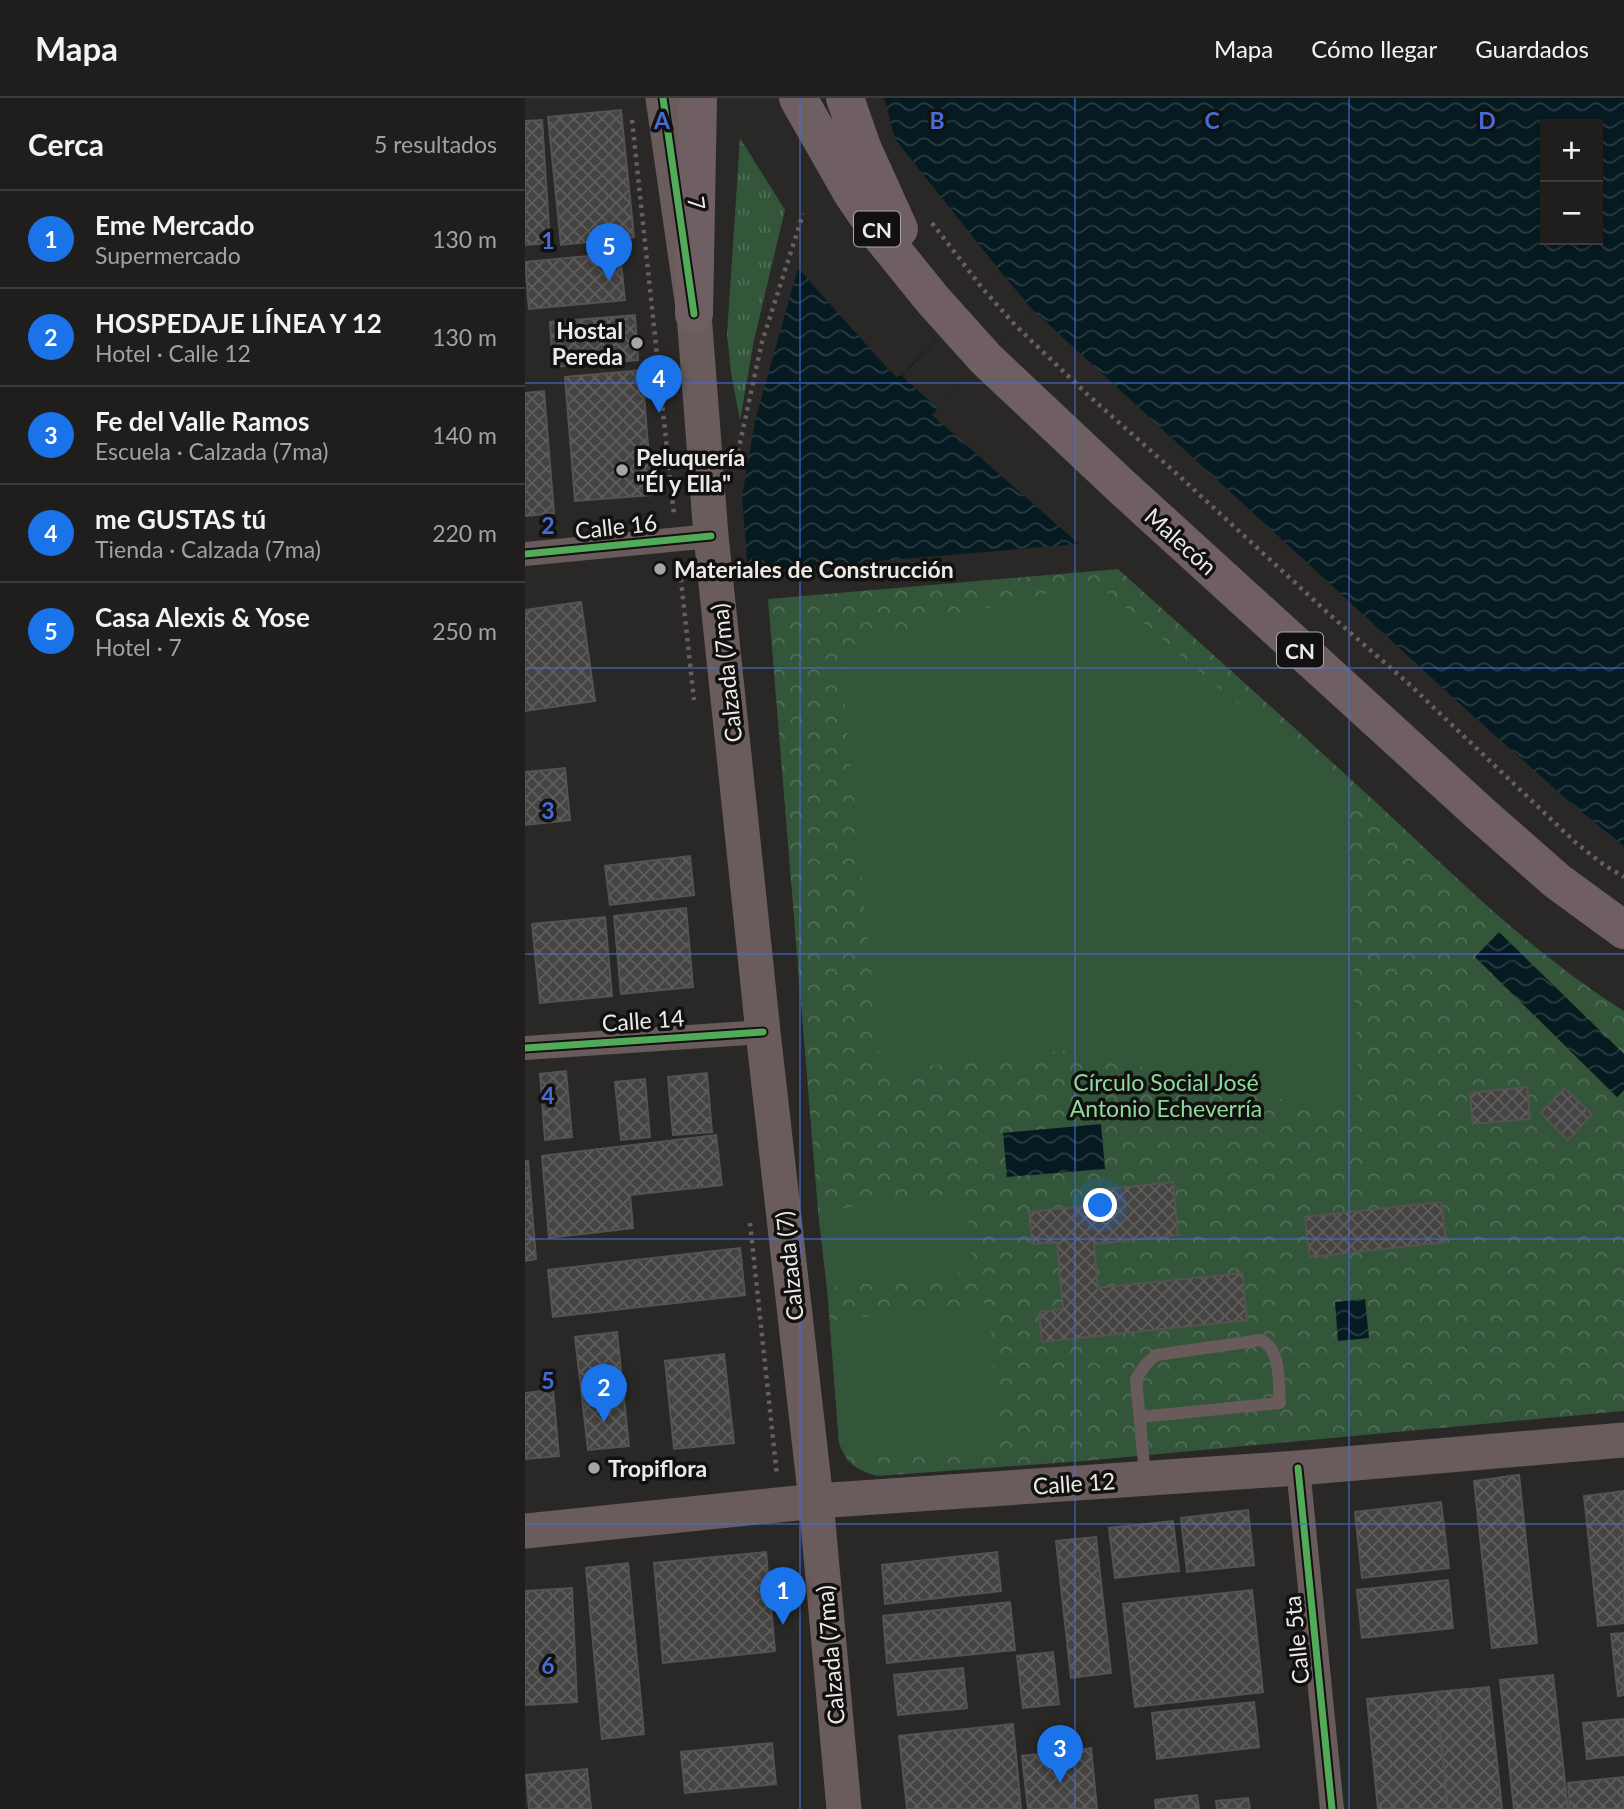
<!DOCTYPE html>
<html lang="es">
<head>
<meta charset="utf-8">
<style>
	body { margin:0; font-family:Lato,sans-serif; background:#2c2b29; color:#f1f3f6 }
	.controls { position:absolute; right:21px; top:21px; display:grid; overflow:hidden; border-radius:0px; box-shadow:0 2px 5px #0004 }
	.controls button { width:63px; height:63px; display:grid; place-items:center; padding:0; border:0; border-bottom:2px solid #3c3c3b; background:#1f1e1c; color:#f1f3f6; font:35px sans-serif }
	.you { position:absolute; left:576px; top:1108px; width:24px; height:24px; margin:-18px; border:5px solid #fff; border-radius:50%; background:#1a73e8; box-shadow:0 0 0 10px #1a73e833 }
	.badge { display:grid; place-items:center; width:46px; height:46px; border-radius:50%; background:#1a73e8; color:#fff; font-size:23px; font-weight:700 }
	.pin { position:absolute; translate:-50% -58px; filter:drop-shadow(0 2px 4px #0008) }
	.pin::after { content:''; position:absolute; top:37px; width:24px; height:21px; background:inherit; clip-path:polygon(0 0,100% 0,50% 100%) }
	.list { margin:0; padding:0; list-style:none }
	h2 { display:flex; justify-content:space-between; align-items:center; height:91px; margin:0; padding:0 28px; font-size:30px }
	h2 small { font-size:23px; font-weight:400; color:#a1a2a3 }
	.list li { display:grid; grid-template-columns:46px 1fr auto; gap:21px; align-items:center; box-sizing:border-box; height:98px; padding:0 28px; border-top:2px solid #3c3c3b }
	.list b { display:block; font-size:26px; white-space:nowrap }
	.list p { margin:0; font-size:23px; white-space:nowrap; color:#a1a2a3 }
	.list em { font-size:23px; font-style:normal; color:#a1a2a3 }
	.map { position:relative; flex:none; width:1099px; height:1711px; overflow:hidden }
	header { display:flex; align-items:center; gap:42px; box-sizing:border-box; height:98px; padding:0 35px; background:#1f1e1c; border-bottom:2px solid #3c3c3b }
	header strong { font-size:33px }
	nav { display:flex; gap:38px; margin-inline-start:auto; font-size:24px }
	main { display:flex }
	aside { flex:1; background:#1f1e1c }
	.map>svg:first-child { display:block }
</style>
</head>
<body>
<header>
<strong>Mapa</strong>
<nav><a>Mapa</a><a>Cómo llegar</a><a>Guardados</a></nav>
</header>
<main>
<aside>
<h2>Cerca<small>5 resultados</small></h2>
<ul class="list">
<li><span class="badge">1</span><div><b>Eme Mercado</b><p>Supermercado</p></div><em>130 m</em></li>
<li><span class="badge">2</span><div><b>HOSPEDAJE LÍNEA Y 12</b><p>Hotel · Calle 12</p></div><em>130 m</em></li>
<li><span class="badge">3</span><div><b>Fe del Valle Ramos</b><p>Escuela · Calzada (7ma)</p></div><em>140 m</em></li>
<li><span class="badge">4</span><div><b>me GUSTAS tú</b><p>Tienda · Calzada (7ma)</p></div><em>220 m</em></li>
<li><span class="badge">5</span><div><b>Casa Alexis &amp; Yose</b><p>Hotel · 7</p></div><em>250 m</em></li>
</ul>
</aside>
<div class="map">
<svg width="1099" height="1711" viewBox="0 0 1099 1711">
	<defs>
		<pattern id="grass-tufts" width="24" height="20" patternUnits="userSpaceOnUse" patternTransform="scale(1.75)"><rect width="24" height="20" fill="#33553a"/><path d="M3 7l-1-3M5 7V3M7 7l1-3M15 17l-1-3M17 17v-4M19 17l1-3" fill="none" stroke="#516e56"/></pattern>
		<pattern id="park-crowns" width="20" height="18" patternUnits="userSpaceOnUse" patternTransform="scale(1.75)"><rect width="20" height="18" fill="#33553a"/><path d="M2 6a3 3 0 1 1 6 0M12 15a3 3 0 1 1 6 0" fill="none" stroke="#516e56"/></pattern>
		<pattern id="water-waves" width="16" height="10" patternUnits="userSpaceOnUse" patternTransform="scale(1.75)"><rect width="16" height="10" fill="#051b21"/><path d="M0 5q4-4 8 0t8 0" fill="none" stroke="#2a3c41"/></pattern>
		<pattern id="building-cross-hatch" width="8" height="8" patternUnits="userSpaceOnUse" patternTransform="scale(1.75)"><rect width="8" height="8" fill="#454443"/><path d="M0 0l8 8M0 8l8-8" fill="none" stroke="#605f5e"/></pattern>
	</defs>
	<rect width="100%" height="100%" fill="#292826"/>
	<!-- grass -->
	<path fill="url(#grass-tufts)" d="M215,40L260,112L229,242L215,322L206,275L202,236Z"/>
	<!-- park -->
	<path fill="url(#park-crowns)" d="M593,471C681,550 769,629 856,709C933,781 1009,857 1099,913V1313L559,1363L352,1378C331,1371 322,1367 314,1345L302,1190L293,1113L243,501Z"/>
	<!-- pitch -->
	<path fill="#33553a" d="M570,484L820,697L834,995L821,1009L799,1011L544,952L356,973L316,569L348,541L425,519Z
		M440,1096L449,1173L302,1190L293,1113Z
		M464,1205L474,1349L343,1360L314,1345L305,1223Z"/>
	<!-- water -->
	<path fill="url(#water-waves)" fill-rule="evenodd" d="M359,0H1099V748L1047,706L934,605L507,211L407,317L554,446L223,474L217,399L230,323L273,170L364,272L372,279L377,277L475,173L370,41ZM1020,26H1073V142H1020Z
		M974,834L1099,956V992L1092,999L950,859Z
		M576,1026L580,1071L482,1079L478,1035Z
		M840,1201L844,1240L813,1243L810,1204Z"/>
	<!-- pier -->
	<path fill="#292826" d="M475,173L507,211L413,311L377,278Z"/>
	<!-- building -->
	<path fill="url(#building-cross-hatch)" stroke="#545351" stroke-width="2" d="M96,12L109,139L36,147L23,19Z
		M17,22L25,145L0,147V23Z
		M95,155L100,202L4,211L0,164Z
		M110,217L113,262L28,269L25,224Z
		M117,272L127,397L50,403L40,279Z
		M19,293L29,415L0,418V295Z
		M56,504L70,603L0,613V512Z
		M40,670L45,722L0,727V674Z
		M165,758L169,797L85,807L80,768Z
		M161,810L168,889L96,896L89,818Z
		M80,819L87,898L15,905L7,826Z
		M41,973L47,1039L20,1042L15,976Z
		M182,975L187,1034L148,1037L143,979Z
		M120,981L125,1039L96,1042L90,984Z
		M1002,989L1005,1021L948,1026L945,995Z
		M1039,990L1067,1016L1043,1042L1016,1015Z
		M191,1037L197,1087L105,1097L108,1130L24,1140L17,1058Z
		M0,1063H3L11,1161L0,1163Z
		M648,1084L653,1137L569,1146L573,1190L717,1175L722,1222L517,1244L514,1214L538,1211L532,1144L507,1146L504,1114L576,1106L574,1092Z
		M916,1104L921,1144L785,1159L780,1119Z
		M215,1150L220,1197L28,1219L23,1172Z
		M92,1234L104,1348L63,1352L50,1239Z
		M199,1256L209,1345L149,1351L140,1263Z
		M28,1292L34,1358L0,1361V1295Z
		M994,1377L1012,1545L967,1550L949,1383Z
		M1099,1393V1525L1073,1528L1059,1398Z
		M916,1404L924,1470L837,1480L830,1414Z
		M723,1412L729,1467L662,1474L656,1420Z
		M648,1423L654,1473L590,1480L584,1430Z
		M571,1439L586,1575L546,1580L531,1443Z
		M241,1454L250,1553L138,1565L129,1465Z
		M472,1454L476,1493L360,1506L357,1467Z
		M103,1465L119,1636L77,1641L61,1470Z
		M923,1482L928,1530L837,1540L832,1492Z
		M47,1490L52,1604L0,1607V1493Z
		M727,1492L738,1594L610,1609L598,1506Z
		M485,1504L490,1552L362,1565L358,1518Z
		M1099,1535V1597L1093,1598L1086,1536Z
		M528,1554L534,1606L498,1610L492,1558Z
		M438,1570L442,1610L373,1617L369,1577Z
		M1028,1577L1043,1711H989L975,1582Z
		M964,1589L977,1711H923L911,1594Z
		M911,1594L923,1711H853L842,1601Z
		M729,1604L734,1649L632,1661L627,1615Z
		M1099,1621V1657L1062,1661L1058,1625Z
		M488,1626L496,1711H382L374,1638Z
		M247,1645L251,1686L160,1695L156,1654Z
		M566,1650L572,1711H503L497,1658Z
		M62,1671L66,1711H4L1,1677Z
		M1099,1679V1711H1045L1043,1685Z
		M672,1697L674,1711H631L630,1702Z
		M723,1700L725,1711H692L691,1703Z"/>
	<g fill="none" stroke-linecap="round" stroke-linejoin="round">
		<!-- path -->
		<path stroke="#665f5f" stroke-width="4.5" stroke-dasharray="3.5 5" stroke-linecap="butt" d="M107,22L149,417
			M407,125L458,191L491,228L563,297L652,376L804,516L884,586L1050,744L1079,767L1099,779
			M213,354L237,244L278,116
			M154,464L169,602
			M225,1125L252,1378"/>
		<!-- lane -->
		<path stroke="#695a5c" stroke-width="12" d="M615,1319L755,1305C753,1285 757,1252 736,1242L631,1257L621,1266L611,1281L620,1377"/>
		<!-- street -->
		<path stroke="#695a5c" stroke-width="24" d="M0,456L186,438
			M0,950L238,934
			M773,1370L807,1711"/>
		<!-- secondary -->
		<path stroke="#6a5c5d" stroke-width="35" d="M138,0L169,216L186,438L238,934L291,1403L319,1711
			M0,1433L291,1403L773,1370L1099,1342"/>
		<!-- highway -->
		<path stroke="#6f5f62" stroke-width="38" d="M273,0L327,95L357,139L408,202L461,261L596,388L958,718L1032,783L1099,832
			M320,0L337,49L374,131
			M169,216L173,0"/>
		<!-- cycleway casing -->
		<g stroke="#121110" stroke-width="11">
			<path id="cycleway" d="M138,0L169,216
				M0,456L186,438
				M0,950L238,934
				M773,1370L807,1711"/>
		</g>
		<!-- cycleway -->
		<use href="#cycleway" stroke="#51ab58" stroke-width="7"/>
	</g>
	<!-- grid -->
	<path fill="none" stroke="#466ddb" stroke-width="2" stroke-opacity="0.55" d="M275,0V1711M550,0V1711M824,0V1711M0,285H1099M0,570H1099M0,856H1099M0,1141H1099M0,1426H1099"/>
	<!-- markers -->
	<g fill="#a8a6a4" stroke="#121110" stroke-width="2.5">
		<circle cx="112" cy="245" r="7"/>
		<circle cx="97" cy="372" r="7"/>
		<circle cx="135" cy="471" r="7"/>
		<circle cx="69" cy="1370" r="7"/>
	</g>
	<g text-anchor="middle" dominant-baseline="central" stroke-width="7" stroke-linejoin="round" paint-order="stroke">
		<!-- shield labels -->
		<g fill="#121110" stroke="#aba9a7" stroke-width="2">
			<rect x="329" y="113.5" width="46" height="35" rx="5"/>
			<rect x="752" y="534.5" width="46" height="35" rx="5"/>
		</g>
		<g font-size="21" font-weight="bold" fill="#eceae8">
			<text x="352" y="131">CN</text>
			<text x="775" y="552">CN</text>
		</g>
		<!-- street labels -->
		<g font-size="23" fill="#eceae8" stroke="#121110">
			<text transform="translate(172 105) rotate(82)">7</text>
			<text transform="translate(91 428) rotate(-6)">Calle 16</text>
			<text transform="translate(656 443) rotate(42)">Malecón</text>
			<text transform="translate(201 575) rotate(-96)">Calzada (7ma)</text>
			<text transform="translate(118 922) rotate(-4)">Calle 14</text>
			<text transform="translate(264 1168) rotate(-96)">Calzada (7)</text>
			<text transform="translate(549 1385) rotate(-4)">Calle 12</text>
			<text transform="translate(771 1542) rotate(-96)">Calle 5ta</text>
			<text transform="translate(305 1557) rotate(-95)">Calzada (7ma)</text>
		</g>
		<!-- poi labels -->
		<g font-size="23" font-weight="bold" fill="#eceae8" stroke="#121110" text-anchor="start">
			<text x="98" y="232" text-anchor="end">Hostal<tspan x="98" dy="26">Pereda</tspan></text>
			<text x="111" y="359">Peluquería<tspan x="111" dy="26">"Él y Ella"</tspan></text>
			<text x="149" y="471">Materiales de Construcción</text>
			<text x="83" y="1370">Tropiflora</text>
		</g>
		<!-- park labels -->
		<g font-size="23" fill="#8bda9c" stroke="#121110">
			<text x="641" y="984">Círculo Social José<tspan x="641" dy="26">Antonio Echeverría</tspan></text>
		</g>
	</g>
	<g font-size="23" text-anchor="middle" font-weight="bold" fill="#466ddb" stroke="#121110" stroke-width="7" stroke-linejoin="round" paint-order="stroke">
		<text x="137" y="31">A</text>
		<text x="412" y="31">B</text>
		<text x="687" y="31">C</text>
		<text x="962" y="31">D</text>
		<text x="23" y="151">1</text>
		<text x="23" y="436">2</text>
		<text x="23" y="721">3</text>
		<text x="23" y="1006">4</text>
		<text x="23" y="1291">5</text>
		<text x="23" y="1576">6</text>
	</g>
</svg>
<div class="controls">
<button>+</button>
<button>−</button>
</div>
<div class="you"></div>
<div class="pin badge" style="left:258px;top:1527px">1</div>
<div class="pin badge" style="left:79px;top:1324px">2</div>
<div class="pin badge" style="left:535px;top:1685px">3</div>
<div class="pin badge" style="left:134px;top:315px">4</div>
<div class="pin badge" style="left:84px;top:183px">5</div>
</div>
</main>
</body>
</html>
